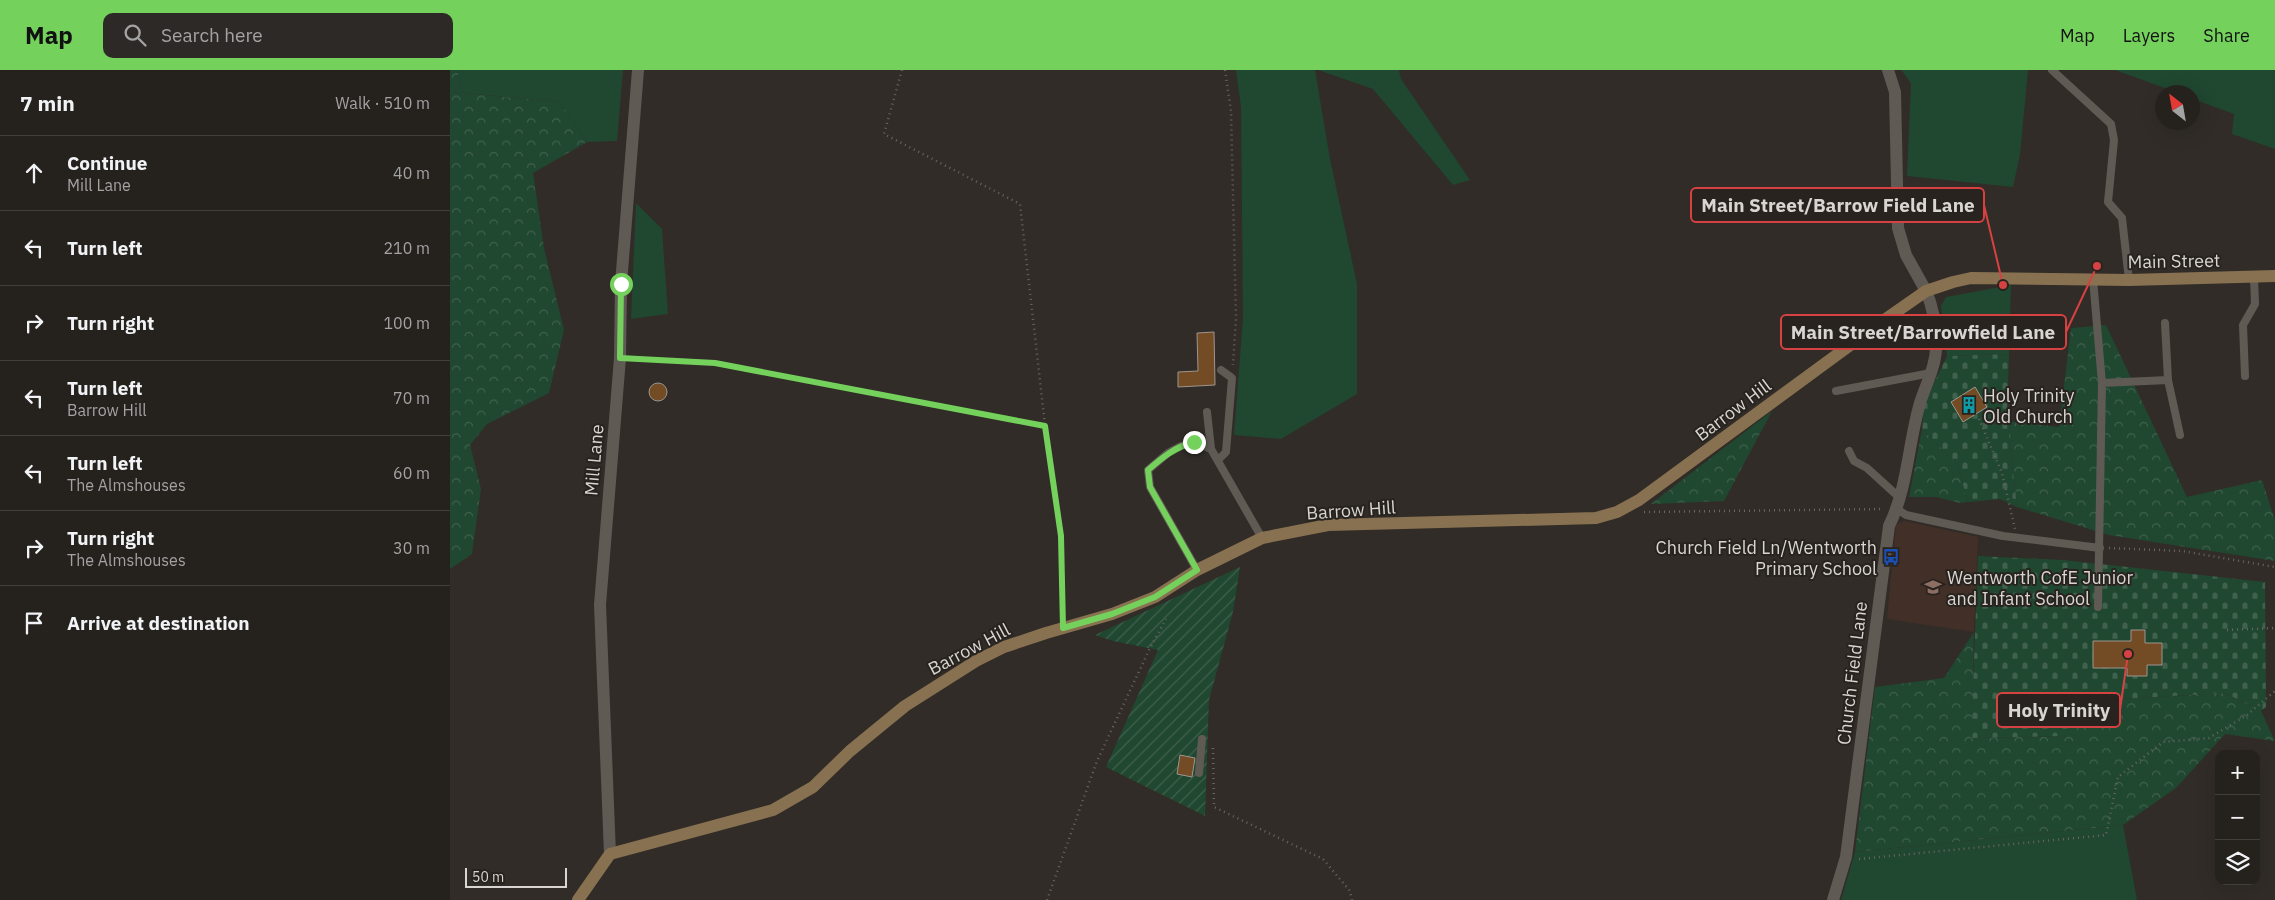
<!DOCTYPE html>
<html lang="en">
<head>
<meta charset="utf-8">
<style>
	body { margin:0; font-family:"IBM Plex Sans",sans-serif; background:#2d2926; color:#f1f3f6 }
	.controls { position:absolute; right:15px; bottom:15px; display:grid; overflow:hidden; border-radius:10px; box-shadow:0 5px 20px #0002 }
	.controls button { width:45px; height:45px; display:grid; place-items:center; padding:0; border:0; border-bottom:1px solid #423e3b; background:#25211d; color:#f1f3f6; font:25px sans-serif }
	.compass { position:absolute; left:1705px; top:15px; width:45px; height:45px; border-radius:50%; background:#25211d; box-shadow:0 5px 20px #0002; rotate:329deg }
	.scale { position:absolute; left:15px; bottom:12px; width:102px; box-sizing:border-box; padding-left:5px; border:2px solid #d8d5d2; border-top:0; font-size:14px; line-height:18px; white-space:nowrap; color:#d8d5d2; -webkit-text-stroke:4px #28231e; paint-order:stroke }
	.stop { position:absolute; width:15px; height:15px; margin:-11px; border:4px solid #74d25c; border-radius:50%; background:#fff }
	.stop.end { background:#74d25c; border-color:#fff; box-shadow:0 1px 5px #0008 }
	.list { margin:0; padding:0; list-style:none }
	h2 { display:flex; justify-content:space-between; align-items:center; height:65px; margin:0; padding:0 20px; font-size:21px }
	h2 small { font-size:16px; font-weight:400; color:#a3a3a4 }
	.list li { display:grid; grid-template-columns:32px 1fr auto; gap:15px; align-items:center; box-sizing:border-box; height:75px; padding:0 20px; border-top:1px solid #423e3b }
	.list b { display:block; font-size:19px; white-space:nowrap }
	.list p { margin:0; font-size:16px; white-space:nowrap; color:#a3a3a4 }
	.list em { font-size:16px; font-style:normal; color:#a3a3a4 }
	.icon { flex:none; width:28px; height:28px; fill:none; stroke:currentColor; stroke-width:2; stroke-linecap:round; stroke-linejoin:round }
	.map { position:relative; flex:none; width:1825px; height:830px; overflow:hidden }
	header { display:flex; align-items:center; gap:30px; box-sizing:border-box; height:70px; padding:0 25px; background:#74d25c; color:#111 }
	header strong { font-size:24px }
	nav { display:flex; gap:28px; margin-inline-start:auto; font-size:18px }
	.search { width:350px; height:45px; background:#2d2926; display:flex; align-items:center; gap:12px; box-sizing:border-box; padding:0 18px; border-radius:10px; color:#a3a3a4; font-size:19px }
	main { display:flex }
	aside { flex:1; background:#25211d }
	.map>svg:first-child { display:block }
</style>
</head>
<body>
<header>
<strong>Map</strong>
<div class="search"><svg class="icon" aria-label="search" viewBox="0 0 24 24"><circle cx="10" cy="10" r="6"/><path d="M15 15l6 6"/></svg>Search here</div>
<nav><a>Map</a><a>Layers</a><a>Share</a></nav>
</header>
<main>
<aside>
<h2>7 min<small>Walk · 510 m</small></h2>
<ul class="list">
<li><svg class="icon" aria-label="ahead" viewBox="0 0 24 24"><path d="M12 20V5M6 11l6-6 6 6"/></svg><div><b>Continue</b><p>Mill Lane</p></div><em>40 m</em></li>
<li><svg class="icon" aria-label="left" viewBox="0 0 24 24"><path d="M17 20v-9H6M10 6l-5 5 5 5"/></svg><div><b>Turn left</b></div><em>210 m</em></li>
<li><svg class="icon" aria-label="right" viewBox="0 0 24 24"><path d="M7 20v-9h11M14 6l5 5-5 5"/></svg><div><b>Turn right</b></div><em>100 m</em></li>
<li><svg class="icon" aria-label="left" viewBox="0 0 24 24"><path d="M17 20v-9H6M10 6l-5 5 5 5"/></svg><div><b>Turn left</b><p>Barrow Hill</p></div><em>70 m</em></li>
<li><svg class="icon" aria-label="left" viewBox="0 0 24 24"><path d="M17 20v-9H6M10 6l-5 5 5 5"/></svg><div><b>Turn left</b><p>The Almshouses</p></div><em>60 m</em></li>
<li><svg class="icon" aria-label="right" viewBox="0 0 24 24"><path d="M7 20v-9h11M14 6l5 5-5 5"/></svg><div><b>Turn right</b><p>The Almshouses</p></div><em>30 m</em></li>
<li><svg class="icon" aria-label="arrive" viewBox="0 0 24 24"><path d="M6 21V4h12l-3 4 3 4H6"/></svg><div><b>Arrive at destination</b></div></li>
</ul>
</aside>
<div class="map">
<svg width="1825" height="830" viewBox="0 0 1825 830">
	<defs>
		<pattern id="forest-crowns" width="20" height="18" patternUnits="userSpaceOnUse" patternTransform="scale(1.25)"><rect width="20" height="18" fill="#204730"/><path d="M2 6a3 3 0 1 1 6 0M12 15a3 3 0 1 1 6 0" fill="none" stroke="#40614d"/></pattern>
		<pattern id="cemetery-stones" width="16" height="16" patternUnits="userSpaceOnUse" patternTransform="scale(1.25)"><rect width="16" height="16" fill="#204730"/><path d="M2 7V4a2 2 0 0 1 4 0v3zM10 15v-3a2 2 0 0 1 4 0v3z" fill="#40614d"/></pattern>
		<pattern id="garden-furrows" width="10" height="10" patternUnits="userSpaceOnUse" patternTransform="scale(1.25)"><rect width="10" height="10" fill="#204730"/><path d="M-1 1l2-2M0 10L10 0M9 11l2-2" fill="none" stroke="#40614d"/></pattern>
	</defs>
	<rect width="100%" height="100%" fill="#312c27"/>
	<!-- education -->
	<path fill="#423028" d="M1454,451L1528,467L1524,562L1437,549L1446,455Z"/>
	<!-- grass -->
	<path fill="#204730" d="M7,0H173L167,71L137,72L110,32L13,23Z
		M786,0H865L880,89L907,214V324L831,369L784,365L793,248L791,37Z
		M868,0H949L951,9L1020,110L1003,115L923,19Z
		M1451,0H1578L1570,85L1563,117L1457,106L1461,13Z
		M1665,0H1825V79L1782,64L1784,44L1743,29L1742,22H1726Z
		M186,133L212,159L218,244L181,249Z
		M1561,215L1559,284L1497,286L1491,236L1496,227Z
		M1673,755L1687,830H1391L1405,782Z"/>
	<!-- forest -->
	<path fill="url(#forest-crowns)" d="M0,0H7L13,23L110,32L137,72L83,103L94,178L114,260L99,323L37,354L20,375L31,419L22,484L0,499Z
		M1656,255L1737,427L1812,410L1825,450V491L1659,465L1567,437L1557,351L1609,357L1621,258Z
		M1322,341L1274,431L1201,434Z
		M1472,359L1507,394L1518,432L1510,433L1487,427H1459Z
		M1524,562L1522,668L1618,666L1616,632L1775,623L1811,641L1825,671L1775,664L1726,718L1673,755L1405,782L1425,617L1494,608Z"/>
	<!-- cemetery -->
	<path fill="url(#cemetery-stones)" d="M1559,284L1557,351L1567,437L1550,429L1518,432L1507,394L1472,359L1474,334L1497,286Z
		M1528,486L1613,490L1815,512L1816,637L1811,641L1775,623L1617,632L1618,666L1521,668Z"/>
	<!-- garden -->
	<path fill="url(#garden-furrows)" d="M790,497L783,542L759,630L755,746L656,697L708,580L663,571L645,565Z"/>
	<!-- building -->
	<path fill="#734b25" stroke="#9d9690" d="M764,262L765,315L728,317V302L748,301L747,263Z
		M199 322a9 9 0 1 1 18 0a9 9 0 1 1-18 0Z
		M1525,317L1537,337L1513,352L1501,332Z
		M1681,560H1695V573H1712V595H1697V606H1677V598H1643V571H1681Z
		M730,685L745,688L742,707L727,704Z"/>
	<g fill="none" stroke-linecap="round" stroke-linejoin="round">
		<!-- path -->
		<path stroke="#696560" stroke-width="2.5" stroke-dasharray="1 4" stroke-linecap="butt" d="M452,0L434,64L570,134L595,355L611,466L613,546
			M775,0L781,41L786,248L783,295
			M182,288L265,293L595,355
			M1529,349L1552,403L1565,459
			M1194,442L1433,439
			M1659,478L1732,481L1825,497
			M1777,560L1825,558
			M763,678L764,737L873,789L900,821L902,830
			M1409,789L1656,765L1668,707L1713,672L1759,668L1797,645L1825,621
			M597,830L647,691L700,578L716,549"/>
		<!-- service -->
		<path stroke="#605a54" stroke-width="8" d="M1602,0L1661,54L1664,70L1658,132L1672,148L1679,210
			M1643,209L1652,313L1648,537
			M1795,306L1793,255L1805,234L1804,207
			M1718,310L1730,365
			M1652,313L1718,310L1715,253
			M1386,321L1481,303
			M757,342L761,379
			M1399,381L1404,391L1417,398L1451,429
			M768,390L776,382L782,308L771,300
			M1447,439L1456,445L1553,466L1650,478
			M747,500L700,417L698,400L718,383L731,376L744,372L761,379L812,468
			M749,703L752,669"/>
		<!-- minor -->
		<path stroke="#605a54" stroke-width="12" d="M160,784L150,535L170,288L171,214L188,0
			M1383,830L1396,787L1439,456C1458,417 1458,374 1470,333C1476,314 1487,294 1486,274C1486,257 1483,237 1476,221"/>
		<!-- tertiary -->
		<path stroke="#605a54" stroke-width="12" d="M1438,0L1445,22L1448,158L1456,185L1476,221"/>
		<!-- secondary -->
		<path stroke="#887151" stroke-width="12" d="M128,830L160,784L323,740L363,717L400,681L455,636L526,591L554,577L596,563L662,544L705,527L747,500L812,468L878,455L1146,448L1167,442L1189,430L1433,251L1476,221L1503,212L1521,208L1679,210L1825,206"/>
	</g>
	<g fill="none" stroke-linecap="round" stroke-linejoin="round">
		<!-- route -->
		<path stroke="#74d25c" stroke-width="6" d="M171,214L170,288L265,293L595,356L611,466L613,558L662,544L705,527L747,500L700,417L698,400C713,387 725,377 744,372"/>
	</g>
	<!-- icons -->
	<defs>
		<g id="building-bare" transform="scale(1.35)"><path d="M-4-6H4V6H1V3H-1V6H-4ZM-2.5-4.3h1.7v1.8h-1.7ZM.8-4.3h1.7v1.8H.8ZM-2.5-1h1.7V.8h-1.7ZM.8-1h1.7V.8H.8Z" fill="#0f9aa8" stroke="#28231e" stroke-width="2.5" paint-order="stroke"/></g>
		<g id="bus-bare" transform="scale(1.35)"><path d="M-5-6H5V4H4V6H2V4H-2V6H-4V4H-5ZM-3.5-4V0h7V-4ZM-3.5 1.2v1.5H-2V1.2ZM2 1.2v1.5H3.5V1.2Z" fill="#1a4fb4" stroke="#28231e" stroke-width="2.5" paint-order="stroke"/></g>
		<g id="school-bare" transform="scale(1.35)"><path d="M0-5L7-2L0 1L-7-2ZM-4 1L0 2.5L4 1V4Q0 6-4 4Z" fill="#8d6e63" stroke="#28231e" stroke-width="2.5" paint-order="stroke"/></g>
	</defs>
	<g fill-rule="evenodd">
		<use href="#building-bare" x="1519" y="335"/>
		<use href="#bus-bare" x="1441" y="487"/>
		<use href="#school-bare" x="1483" y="517"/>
	</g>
	<g text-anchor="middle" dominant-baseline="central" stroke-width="4" stroke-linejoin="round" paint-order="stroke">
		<!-- street labels -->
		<g font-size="18" fill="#d8d5d2" stroke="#28231e">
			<text transform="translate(1724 191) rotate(-1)">Main Street</text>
			<text transform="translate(1283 340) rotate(-37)">Barrow Hill</text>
			<text transform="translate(144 390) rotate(-85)">Mill Lane</text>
			<text transform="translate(901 440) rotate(-4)">Barrow Hill</text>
			<text transform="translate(519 579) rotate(-28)">Barrow Hill</text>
			<text transform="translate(1402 603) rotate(-83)">Church Field Lane</text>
		</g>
		<!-- poi labels -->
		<g font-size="18" fill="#d8d5d2" stroke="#28231e" text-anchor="start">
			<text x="1533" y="325">Holy Trinity<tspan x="1533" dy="21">Old Church</tspan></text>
			<text x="1427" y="477" text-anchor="end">Church Field Ln/Wentworth<tspan x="1427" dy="21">Primary School</tspan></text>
			<text x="1497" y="507">Wentworth CofE Junior<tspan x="1497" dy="21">and Infant School</tspan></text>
		</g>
	</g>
	<!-- callouts -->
	<path fill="none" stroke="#d64242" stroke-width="2" d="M1553 215L1534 135M1647 196L1616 262M1678 584L1670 640"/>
	<g fill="#d64242" stroke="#28231e" stroke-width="2">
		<circle cx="1553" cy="215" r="5"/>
		<circle cx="1647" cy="196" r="5"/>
		<circle cx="1678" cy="584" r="5"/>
	</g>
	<g fill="#28231e" stroke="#d64242" stroke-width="2">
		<rect x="1241" y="118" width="293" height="34" rx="5"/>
		<rect x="1331" y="245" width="285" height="34" rx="5"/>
		<rect x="1547" y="623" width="123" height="34" rx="5"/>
	</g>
	<g font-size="19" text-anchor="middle" font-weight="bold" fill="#d8d5d2">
		<text x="1388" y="142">Main Street/Barrow Field Lane</text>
		<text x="1473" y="269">Main Street/Barrowfield Lane</text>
		<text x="1609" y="647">Holy Trinity</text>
	</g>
</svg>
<div class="controls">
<button>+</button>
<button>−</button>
<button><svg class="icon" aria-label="layers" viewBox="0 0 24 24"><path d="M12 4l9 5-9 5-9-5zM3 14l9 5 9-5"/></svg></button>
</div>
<svg class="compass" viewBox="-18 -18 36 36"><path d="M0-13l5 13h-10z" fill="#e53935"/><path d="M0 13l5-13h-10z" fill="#a3a3a4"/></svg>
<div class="scale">50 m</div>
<div class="stop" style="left:171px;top:214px"></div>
<div class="stop end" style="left:744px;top:372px"></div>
</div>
</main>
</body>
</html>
